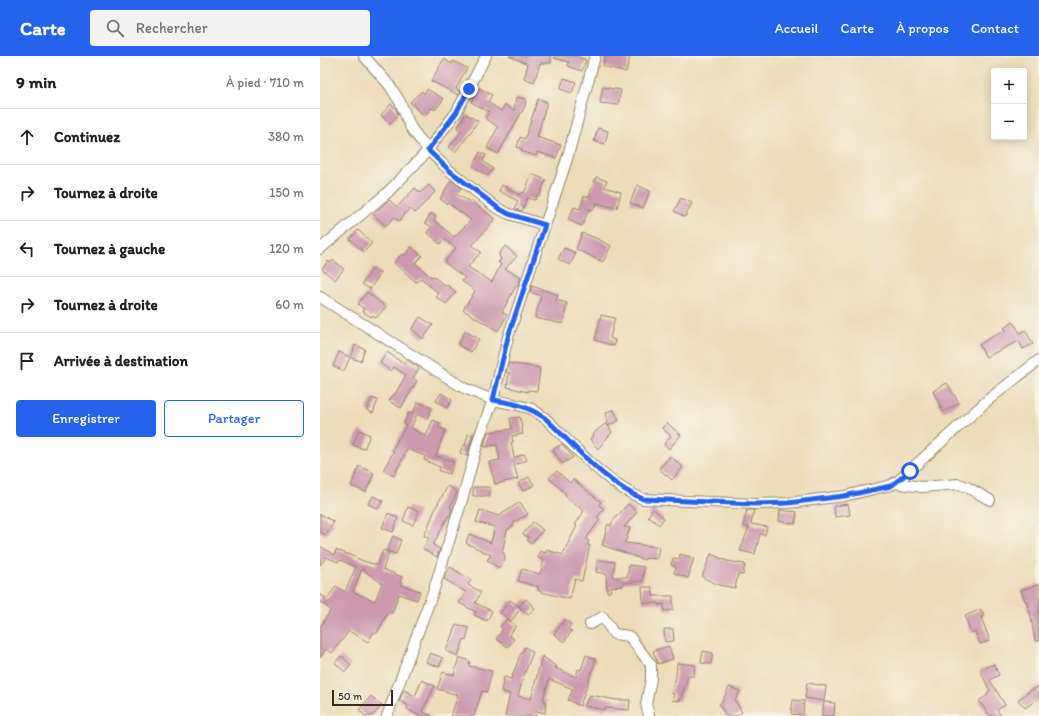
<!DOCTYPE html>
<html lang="fr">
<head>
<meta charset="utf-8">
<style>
	body { margin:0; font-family:Itim,sans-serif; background:#f2f2f2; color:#202124 }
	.controls { position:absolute; right:12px; top:12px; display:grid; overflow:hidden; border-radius:4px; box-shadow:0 2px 10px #0003 }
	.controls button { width:36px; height:36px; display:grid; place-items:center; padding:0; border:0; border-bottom:1px solid #e0e0e0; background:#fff; color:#202124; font:20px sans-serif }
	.scale { position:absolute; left:12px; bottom:10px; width:61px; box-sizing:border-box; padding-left:4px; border:2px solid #3b2a1e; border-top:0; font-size:11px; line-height:14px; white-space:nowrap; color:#3b2a1e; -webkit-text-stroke:3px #f7f3e8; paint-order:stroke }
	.stop { position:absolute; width:12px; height:12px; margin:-9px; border:3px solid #2563eb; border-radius:50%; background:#fff }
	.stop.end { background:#2563eb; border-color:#fff; box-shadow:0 1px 4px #0008 }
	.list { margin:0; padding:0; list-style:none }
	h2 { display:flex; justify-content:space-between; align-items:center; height:52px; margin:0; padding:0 16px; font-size:17px }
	h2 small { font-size:13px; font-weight:400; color:#757577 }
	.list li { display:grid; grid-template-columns:26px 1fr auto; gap:12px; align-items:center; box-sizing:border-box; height:56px; padding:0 16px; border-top:1px solid #e0e0e0 }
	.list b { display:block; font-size:15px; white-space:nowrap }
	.list em { font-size:13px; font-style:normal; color:#757577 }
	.actions { display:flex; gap:8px; padding:12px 16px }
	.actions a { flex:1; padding:9px 0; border:1px solid #2563eb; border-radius:4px; text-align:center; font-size:14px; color:#2563eb }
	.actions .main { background:#2563eb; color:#fff }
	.icon { flex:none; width:22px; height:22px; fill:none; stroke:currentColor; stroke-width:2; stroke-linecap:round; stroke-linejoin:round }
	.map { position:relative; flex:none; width:719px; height:660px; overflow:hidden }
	header { display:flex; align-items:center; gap:24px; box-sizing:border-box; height:56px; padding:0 20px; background:#2563eb; color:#fff }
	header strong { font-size:19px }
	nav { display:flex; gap:22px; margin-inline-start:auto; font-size:14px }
	.search { width:280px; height:36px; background:#f2f2f2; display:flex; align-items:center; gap:10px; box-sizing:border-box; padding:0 14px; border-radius:4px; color:#757577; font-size:15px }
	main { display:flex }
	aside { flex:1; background:#fff }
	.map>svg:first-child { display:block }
</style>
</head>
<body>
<header>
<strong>Carte</strong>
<div class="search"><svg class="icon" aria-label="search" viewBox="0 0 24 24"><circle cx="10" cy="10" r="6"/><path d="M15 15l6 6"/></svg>Rechercher</div>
<nav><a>Accueil</a><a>Carte</a><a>À propos</a><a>Contact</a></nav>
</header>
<main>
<aside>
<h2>9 min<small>À pied · 710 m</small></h2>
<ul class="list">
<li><svg class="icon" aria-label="ahead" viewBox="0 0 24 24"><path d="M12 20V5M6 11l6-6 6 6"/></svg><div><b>Continuez</b></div><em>380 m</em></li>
<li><svg class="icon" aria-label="right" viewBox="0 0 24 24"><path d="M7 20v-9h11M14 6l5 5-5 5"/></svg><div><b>Tournez à droite</b></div><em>150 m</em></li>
<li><svg class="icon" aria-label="left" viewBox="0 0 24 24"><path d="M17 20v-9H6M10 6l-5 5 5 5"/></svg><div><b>Tournez à gauche</b></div><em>120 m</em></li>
<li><svg class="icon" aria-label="right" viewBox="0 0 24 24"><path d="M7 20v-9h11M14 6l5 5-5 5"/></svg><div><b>Tournez à droite</b></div><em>60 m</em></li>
<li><svg class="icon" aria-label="arrive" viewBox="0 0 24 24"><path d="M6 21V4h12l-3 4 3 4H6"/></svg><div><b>Arrivée à destination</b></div></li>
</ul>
<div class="actions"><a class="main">Enregistrer</a><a>Partager</a></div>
</aside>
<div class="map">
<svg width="719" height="660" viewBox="0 0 719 660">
	<rect width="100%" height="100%" fill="#f7f3e8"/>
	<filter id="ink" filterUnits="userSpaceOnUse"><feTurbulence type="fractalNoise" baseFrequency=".025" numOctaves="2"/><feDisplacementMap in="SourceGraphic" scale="8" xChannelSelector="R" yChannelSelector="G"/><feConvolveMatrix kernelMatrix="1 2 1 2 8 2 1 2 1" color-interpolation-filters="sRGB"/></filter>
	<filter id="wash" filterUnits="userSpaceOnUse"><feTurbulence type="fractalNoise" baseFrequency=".012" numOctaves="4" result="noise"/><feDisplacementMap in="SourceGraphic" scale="16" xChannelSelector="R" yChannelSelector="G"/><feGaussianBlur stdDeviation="0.9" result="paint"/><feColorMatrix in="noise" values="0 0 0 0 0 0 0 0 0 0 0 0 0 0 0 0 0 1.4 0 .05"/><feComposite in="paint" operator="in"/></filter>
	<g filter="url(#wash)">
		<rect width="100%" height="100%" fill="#ecddb9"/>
		<g id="blocks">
			<!-- building -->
			<path fill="#cb98ae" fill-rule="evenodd" d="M189,0H231V7H220L214,27L204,23L208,8Z
				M234,0H256L266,4L262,15L248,10L249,6L234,2Z
				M285,0H310L306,16L283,10Z
				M124,3L132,8L133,5L147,12L136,32L140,36L138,39L111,25Z
				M244,22L256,26L252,37L240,33Z
				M283,31L301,34L298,49L280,47Z
				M159,32L172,39L168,46L181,55L185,49L194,55L196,41L206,43L205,50L178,98L167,92L178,71L165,62L169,56L151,46Z
				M107,33L124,43L115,54L112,52L104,60L90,46L102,35L104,38Z
				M218,43L227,46L217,81L241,89L236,102L217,96L216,100L201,95L202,93L197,91L200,81L205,83Z
				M71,48L76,53L78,59L70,68L61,59Z
				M146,58L158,65L148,80L135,96L129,91L142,75L137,72Z
				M278,72L288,75L285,88L274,85Z
				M160,96L166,99L163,105L173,113L167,120L153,110Z
				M212,118L226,124L219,140L217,139L215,144L207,142L202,155L195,153L198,145L179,135L182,129L200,139L202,136L204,137Z
				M276,121L287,125L284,131L301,136L297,152L276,147L273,154L269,153L262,170L248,164L254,151L260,153L264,140L269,141Z
				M131,124L141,132L136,138L150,146L151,145L175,163L152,190L161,196L148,211L172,226L181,208L178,206L181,204L179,198L185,190L197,200L185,213L201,221L197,231L196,230L182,256L187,259L178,275L143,254L155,235L142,225L145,222L124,206L136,192L124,183L120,188L107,176L112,171L105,167L111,157L116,161L114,164L134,181L151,164L128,147L127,148L120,143Z
				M109,129L115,136L95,157L90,152L79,165L74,161L66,170L53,158L69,144L77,151L95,132L100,137Z
				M317,129L330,135L323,152L310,147Z
				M361,142L372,147L365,161L354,155Z
				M38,174L52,187L44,196L30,183Z
				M262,177L276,182L291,190L283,206L256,193Z
				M91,191L102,200L95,207L111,221L113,220L125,230L127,229L136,236L126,248L116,241L119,238L101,222L96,226L74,207L82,198L84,200Z
				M244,192L256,197L250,209L238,203Z
				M13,204L24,213L15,224L2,213L8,205L10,207Z
				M53,212L61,217L50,233L42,228Z
				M212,230L238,239L236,244L247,247L243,268L215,262L221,240L210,236Z
				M47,236L66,251L56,262L52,259L51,261L42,255L44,253L38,248Z
				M281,259L295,262L290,282L295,284L294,290L275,284Z
				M100,261L113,269L103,283L92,273Z
				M693,266L700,277L705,274L713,288L703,293L699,285L666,301L659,289L668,283L686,274L684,272Z
				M145,275L159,283L151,296L138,289Z
				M35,289L45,293L41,305L31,302Z
				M19,296L30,301L24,315L13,310Z
				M67,296L84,308L87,304L99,312L93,322L97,325L81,352L69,345L73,339L74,340L86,319L74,311L71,315L60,307Z
				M188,307L220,312L217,335L208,334V336L187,331L189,317L186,316Z
				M627,327L639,347L623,356L613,335Z
				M121,337L132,344L127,352L116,345Z
				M52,342L58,344L53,357L46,354Z
				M98,346L112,352L107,363L97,358L91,372L106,380L113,364L120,367L118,371L125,374L116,400L134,406L130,418L119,415L120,411L104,404L105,400L87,393L74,420L63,414L74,395L72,394L86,369L84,368L88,357L91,358L93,356Z
				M293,353L299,364L288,370L292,376L278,393L270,383L276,375L285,368L288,370L286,357Z
				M200,361L203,378L192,380L193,386H191L194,402L204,398L207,404L194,409L198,423L175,428L169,406L180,404L177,389L164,391V389L168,376L192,373L190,362Z
				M347,367L361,379L349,393L344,388L351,380L342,372Z
				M39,374L50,379L44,393L33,389Z
				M148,378L153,379L147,400L140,397L143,389L145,390Z
				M242,388L253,401L242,408L233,394Z
				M350,400L363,411L352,424L339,413Z
				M39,410L54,417L46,436L31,430Z
				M237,415L250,427L253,423L271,438L281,446L279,449L284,453L277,461L280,463L266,483L269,485L267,489H270L262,525L255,523L250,543L221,536L218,534L219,531L198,525L202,513L220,518L224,504L218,502L220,495L226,497L227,494L243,499L246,491L257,470L255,469L264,455L245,440L246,438L229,422Z
				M209,421L214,429L203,435L198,427Z
				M128,430L137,436L130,451L132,452L130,460H128L113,489L120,493L117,501L103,493L109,482L104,480L117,449Z
				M153,431H170V440H153Z
				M53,440L63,445L58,453L48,448Z
				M200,446L208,458L193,467L194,469L187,474L182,497H184L185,503L179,512L167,504L171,499L146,487L149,478L171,487L175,471L156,466L160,454L179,460Z
				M308,448L317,456L304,471L310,472L305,487L339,491L337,503L325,502V504L282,489L288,468L291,470L292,466Z
				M528,448L530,459L515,461L514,450Z
				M88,451L99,455L93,469L83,465Z
				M333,453L344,462L339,469L328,460Z
				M427,454H434L431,468L447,471L445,479L440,478L435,498L420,495L429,471L423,470Z
				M460,454L477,456L475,468L459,465Z
				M68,457L78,462L73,476L62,472Z
				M0,458L14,466L6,479L0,476Z
				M213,466L223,474L211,488L207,484L209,482L203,478Z
				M73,480L81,484L76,498L67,495Z
				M0,490L14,499L16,494L20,496V495L46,506L57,509L63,494L69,496L63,513L82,521L80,526L82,527L81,529L100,535L97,544L79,538L72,557L68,556L57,577L54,576L48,586L29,575L12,597L6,593L0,602V571L11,554L0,546V538L7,543L16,530L25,536L36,511L20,504L18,506L6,501L0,509ZM42,513L62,527L55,545L33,536Z
				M360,498L374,502L368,522L354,517L356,511L351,509L353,502L359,503Z
				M391,498L407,505L425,508L423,519L418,518L415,532L399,529L382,521Z
				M278,504L295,506L293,521H307L309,509L324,511L323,525L303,527V530L291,531L290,536H287L286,518L276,516Z
				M130,511L151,524L148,529L161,536L155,547L172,555L167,565L154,559L156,556L139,547L146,536L124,523Z
				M719,528V585H715L710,556H709L706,544L705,545L701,534Z
				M322,531H332L333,540H353V554L344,555V548L338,549V547H323Z
				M206,543L215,552L208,559L199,550Z
				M190,544L201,552L191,565L180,557Z
				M661,553L664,560L661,561L670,585L660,588L655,575L651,577L645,560Z
				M187,563L196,570L189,579L194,583L188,591L176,583L183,573L180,571Z
				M245,563L251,568L248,573L252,575L244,586L234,578Z
				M136,568L149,572L146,584L144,583L138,600L126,595L131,582H132Z
				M344,573H353L354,585L345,586Z
				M349,590L353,603L338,608L333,595Z
				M205,591L213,596L204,619L198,640L211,643L222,600L237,611L235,612L256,621L258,613L261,614L266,599L276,603L260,650L248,644L253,633L229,623L223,644L226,645L225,657L216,655L215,660H185L190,638L181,635L184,621L191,623L199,603H198Z
				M383,595L393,597L391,608L381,607Z
				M110,597L123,602L119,611L106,606Z
				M21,600L31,609L25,616L15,607Z
				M139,601L150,605L149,610L172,615L167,636L162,635L154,660H131L138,639L117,633L123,616L134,619Z
				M357,607L375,609L374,620H368L360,645L352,644L354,638L351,637L356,621Z
				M674,608L679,619L670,624L685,649L677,654L681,660H670L659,645L668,639L667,637L670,635L660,614Z
				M102,624L115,630L102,655L112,660H99L87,653L88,649L79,645L84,634L95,640Z
				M487,627L506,630L504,645L485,642Z
				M719,630V642L705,652L698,644L711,634H712Z
				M409,631L420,635L415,645L422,656L416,660H406L399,648L402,646Z
				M270,639L297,644H310L309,654L285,652V654L264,650Z
				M51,640L62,649L52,660H45L39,654Z
				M473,644L484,645L483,659L471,658Z
				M504,646L515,647L514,660H502Z"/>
		</g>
	</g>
	<g filter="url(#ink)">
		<use href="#blocks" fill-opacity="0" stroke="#94846c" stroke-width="1"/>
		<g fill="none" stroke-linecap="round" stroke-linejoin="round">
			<!-- minor casing -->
			<g stroke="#94846c" stroke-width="12">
				<path id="minor" d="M44,0L70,30L80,46L91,72L108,94L130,115L177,152L189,158L225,169
					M0,193L67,137L103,100L136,57L166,0
					M0,241L144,332L173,344L194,348L212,353L225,362C253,389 287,429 323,443L435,448L468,447L524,440L571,429L578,425L668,344L719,304
					M575,427L602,431L639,428L647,431L670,444
					M270,568L283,561L294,578L309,580L331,609V623L326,648L329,660
					M67,660L114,533L142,444L159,382L173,344L188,281L247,103L275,0"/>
			</g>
			<!-- minor -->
			<use href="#minor" stroke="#fff" stroke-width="10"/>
		</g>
	</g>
	<g fill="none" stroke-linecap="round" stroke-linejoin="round" filter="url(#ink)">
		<!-- route -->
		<path stroke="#2563eb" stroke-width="5" d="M149,33L136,57L108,94L130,115L178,152L189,158L225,169L188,281L173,344C193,347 207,350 225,362C254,389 286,428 323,443L435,448L468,447L524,440L571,430L590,415"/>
	</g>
</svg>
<div class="controls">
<button>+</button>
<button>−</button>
</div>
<div class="scale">50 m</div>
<div class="stop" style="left:590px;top:415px"></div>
<div class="stop end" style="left:149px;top:33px"></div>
</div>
</main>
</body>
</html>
